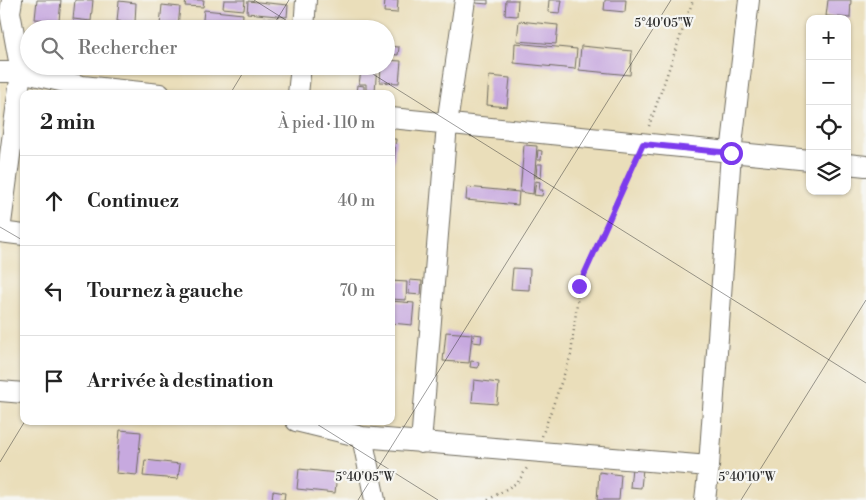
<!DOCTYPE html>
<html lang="fr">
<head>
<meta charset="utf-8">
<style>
	body { margin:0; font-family:"Libre Bodoni",serif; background:#f6f6f6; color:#222 }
	.controls { position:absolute; right:15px; top:15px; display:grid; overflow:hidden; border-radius:10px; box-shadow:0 1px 4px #0004 }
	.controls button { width:45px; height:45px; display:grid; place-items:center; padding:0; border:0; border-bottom:1px solid #e0e0e0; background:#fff; color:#222; font:25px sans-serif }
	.stop { position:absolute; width:15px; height:15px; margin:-11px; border:4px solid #7c3aed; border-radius:50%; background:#fff }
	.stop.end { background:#7c3aed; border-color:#fff; box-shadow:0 1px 5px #0008 }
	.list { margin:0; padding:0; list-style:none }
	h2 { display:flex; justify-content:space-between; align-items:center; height:65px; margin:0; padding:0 20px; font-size:21px }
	h2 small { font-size:16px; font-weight:400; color:#767676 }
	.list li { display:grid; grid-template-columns:32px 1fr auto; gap:15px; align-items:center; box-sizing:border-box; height:90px; padding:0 20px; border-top:1px solid #e0e0e0 }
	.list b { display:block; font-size:19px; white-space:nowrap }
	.list em { font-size:16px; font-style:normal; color:#767676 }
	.icon { flex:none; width:28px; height:28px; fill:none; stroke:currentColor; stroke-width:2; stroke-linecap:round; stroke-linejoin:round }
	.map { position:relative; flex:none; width:866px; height:500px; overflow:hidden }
	.search { position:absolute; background:#fff; box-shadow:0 1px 4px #0004; left:20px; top:20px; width:375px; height:55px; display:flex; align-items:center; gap:12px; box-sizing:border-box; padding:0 18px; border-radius:28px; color:#767676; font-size:19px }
	.panel { position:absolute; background:#fff; box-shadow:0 1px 4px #0004; left:20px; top:90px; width:375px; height:335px; border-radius:10px }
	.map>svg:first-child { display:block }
</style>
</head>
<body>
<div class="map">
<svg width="866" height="500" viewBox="0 0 866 500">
	<rect width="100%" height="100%" fill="#f6f6f2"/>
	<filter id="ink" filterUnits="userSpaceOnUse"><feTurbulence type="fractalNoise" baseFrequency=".02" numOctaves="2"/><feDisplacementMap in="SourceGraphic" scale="10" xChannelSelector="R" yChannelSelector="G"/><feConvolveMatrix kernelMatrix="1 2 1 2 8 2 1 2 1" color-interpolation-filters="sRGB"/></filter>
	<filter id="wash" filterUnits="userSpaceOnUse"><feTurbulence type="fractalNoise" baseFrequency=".0096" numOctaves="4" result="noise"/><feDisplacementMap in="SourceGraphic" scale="20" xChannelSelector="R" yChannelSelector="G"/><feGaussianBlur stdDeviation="1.12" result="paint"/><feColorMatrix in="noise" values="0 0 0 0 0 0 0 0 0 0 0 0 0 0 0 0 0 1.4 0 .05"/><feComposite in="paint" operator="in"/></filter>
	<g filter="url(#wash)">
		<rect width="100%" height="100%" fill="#eadeba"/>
		<g id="blocks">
			<!-- building -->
			<path fill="#c7a9df" d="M37,0H61L59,21L35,19Z
				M75,0H93L91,21L73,19Z
				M186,0H204L203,7L185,6Z
				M224,0H245L244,10L223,8Z
				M385,0H398L397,13L384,12Z
				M476,0H488V4L476,3Z
				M506,0H518L517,16L505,15Z
				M549,0H562L560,13L548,12Z
				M605,0H626L625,12L604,10Z
				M828,0H851L850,18L826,16Z
				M119,1L136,3L135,23L117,21Z
				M248,1L288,5L287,17L247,13Z
				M162,5L180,7L178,27L160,25Z
				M204,10L243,14L242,29H202Z
				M263,18L286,20L285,29H262Z
				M519,21L558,25L556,44L517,41Z
				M515,43L577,49L575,69L514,63Z
				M386,46L399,47L398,55L386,54Z
				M581,46L632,51L630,75L579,70Z
				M386,60L401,61L399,83L380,82L381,66H386Z
				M366,66H377L375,91L366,90V84H359L361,71H366Z
				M489,76L510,78L507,107L487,105Z
				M357,85L364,86V94H356Z
				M391,139H396L394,162H391Z
				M524,145L537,146L533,194L520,192Z
				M538,150L542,151L541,160H537Z
				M537,164H542L541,178L536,177Z
				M536,181L540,182L539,190H543L542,196L534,195Z
				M467,187L519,192L518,205L466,200Z
				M513,268L530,269L529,290L511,289Z
				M410,280L422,281L421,295L409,294Z
				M391,281L407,282L406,300L391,299Z
				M391,301L414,303L412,325L391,323Z
				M446,332L472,334L469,363L443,361Z
				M474,334L482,335L481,343L473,342Z
				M471,361L479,362L478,368L470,367Z
				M474,380L499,383L497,404L472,402Z
				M120,430L141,432L137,475L116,473Z
				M145,460L180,464L178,479L143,476Z
				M632,468L643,469L641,488L630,487Z
				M299,469L337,473L335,493L297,489Z
				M599,472L621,475L619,500H597Z
				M273,491L285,493L284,500H272Z"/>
		</g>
	</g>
	<g filter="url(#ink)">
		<use href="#blocks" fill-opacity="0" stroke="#6e6a5d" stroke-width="1"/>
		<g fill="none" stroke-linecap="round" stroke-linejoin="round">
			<!-- minor casing -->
			<g stroke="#6e6a5d" stroke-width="22">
				<path id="minor" d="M304,29L306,0
					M0,72H21L82,86L160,94
					M298,94L301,66
					M391,118L810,160
					M847,164L866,166
					M0,231L21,72L10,12L12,0
					M0,232L24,235
					M0,391L24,393
					M296,421L362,437L709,466
					M362,437L375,500
					M421,443L447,124L465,0
					M705,500L709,466L731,153L749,0"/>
			</g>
			<!-- path -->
			<path stroke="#6e6a5d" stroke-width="2.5" stroke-dasharray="1 4" stroke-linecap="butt" d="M649,126L693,0
				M542,436L571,355L579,286L636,159
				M488,500L518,482L527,468"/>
			<!-- minor -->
			<use href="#minor" stroke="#fff" stroke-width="20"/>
		</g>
	</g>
	<g fill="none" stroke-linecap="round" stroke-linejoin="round" filter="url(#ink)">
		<!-- route -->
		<path stroke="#7c3aed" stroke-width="6" d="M579,286L643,144L731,153"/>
	</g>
	<!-- ticks -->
	<path fill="none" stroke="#2b2b2b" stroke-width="1" stroke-opacity="0.45" d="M254,0L300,29M271,29L289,0M360,66L866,383M230,94L247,66M0,227L24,241M312,421L438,500M0,462L25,421M358,500L671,0M741,500L866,300"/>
	<g font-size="12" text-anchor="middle" fill="#2b2b2b" stroke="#f6f6f2" stroke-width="4.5" stroke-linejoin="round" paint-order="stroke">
		<text x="664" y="27">5°40'05"W</text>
		<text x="365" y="481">5°40'05"W</text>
		<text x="747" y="481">5°40'10"W</text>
	</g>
</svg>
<div class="controls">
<button>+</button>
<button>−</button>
<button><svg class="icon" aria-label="locate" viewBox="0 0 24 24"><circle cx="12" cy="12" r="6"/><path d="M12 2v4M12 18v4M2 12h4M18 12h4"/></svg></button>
<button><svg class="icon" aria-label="layers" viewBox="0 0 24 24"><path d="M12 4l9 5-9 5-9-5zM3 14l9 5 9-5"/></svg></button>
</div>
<div class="stop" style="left:731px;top:153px"></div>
<div class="stop end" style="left:579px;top:286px"></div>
<div class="search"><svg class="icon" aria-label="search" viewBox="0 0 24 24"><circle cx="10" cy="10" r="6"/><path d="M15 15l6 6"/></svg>Rechercher</div>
<section class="panel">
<h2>2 min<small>À pied · 110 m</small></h2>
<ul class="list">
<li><svg class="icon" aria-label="ahead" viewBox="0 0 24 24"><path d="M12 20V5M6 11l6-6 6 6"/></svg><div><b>Continuez</b></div><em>40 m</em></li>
<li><svg class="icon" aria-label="left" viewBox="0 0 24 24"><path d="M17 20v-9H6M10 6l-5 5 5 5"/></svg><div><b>Tournez à gauche</b></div><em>70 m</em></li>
<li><svg class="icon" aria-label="arrive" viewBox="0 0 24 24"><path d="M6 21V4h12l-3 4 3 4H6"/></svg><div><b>Arrivée à destination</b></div></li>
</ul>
</section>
</div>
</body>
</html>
